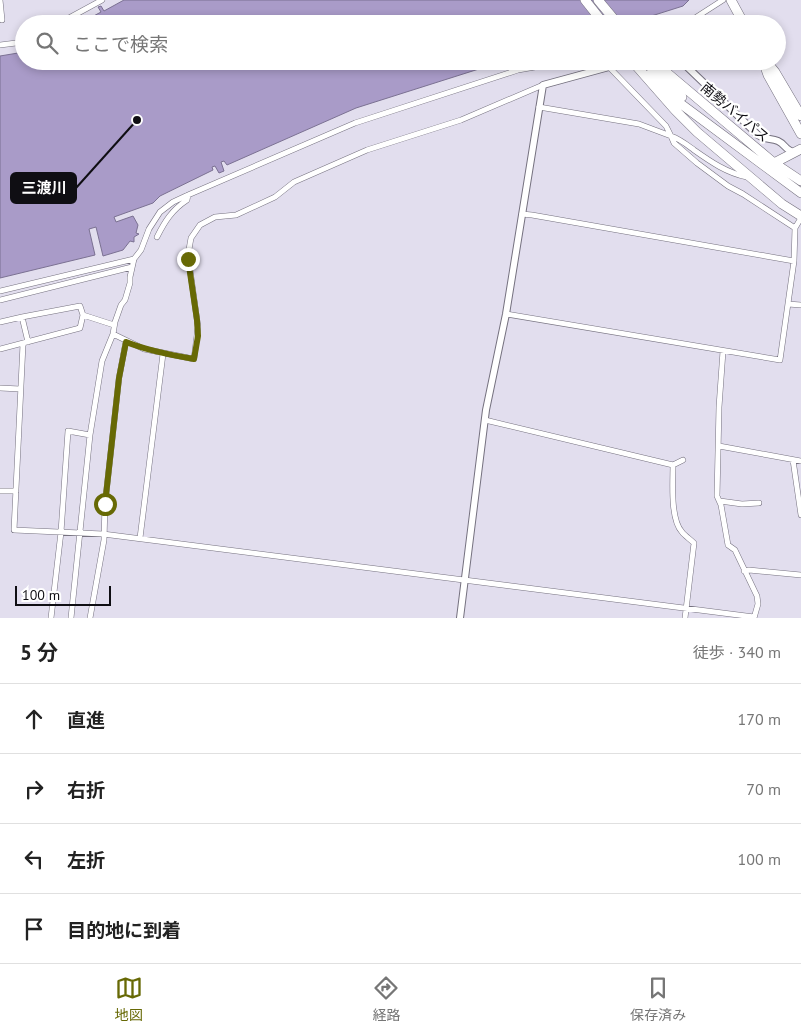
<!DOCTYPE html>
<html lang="ja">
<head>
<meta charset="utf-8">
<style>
	body { margin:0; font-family:"PT Sans","Noto Sans JP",sans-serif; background:#f6f6f6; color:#222 }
	.scale { position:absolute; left:15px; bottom:12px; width:96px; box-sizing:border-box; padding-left:5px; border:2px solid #0f0e13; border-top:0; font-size:14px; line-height:18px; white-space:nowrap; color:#0f0e13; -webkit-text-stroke:4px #fff; paint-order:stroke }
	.stop { position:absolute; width:15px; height:15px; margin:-11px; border:4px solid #676905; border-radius:50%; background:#fff }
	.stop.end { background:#676905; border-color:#fff; box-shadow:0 1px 5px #0008 }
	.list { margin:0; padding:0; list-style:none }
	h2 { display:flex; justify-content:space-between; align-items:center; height:65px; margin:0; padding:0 20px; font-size:21px }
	h2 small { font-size:16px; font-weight:400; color:#767676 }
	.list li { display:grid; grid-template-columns:32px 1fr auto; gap:15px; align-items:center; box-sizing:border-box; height:70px; padding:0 20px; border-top:1px solid #e0e0e0 }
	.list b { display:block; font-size:19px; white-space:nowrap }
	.list em { font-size:16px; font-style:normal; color:#767676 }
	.icon { flex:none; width:28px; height:28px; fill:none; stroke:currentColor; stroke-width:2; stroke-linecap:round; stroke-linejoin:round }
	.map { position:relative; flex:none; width:801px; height:618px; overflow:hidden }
	.search { position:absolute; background:#fff; box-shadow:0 2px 8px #0003; left:15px; right:15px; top:15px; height:55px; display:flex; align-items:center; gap:12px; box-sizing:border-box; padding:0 18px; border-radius:28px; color:#767676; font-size:19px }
	.sheet { height:345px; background:#fff }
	nav { display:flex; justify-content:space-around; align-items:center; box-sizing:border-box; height:70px; border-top:1px solid #e0e0e0; background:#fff; font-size:14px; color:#767676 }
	nav a { display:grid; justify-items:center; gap:2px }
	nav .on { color:#676905 }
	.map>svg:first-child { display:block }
</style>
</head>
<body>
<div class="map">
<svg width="801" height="618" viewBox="0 0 801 618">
	<rect width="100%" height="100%" fill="#e2deee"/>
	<!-- water -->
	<path fill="#a99bc8" stroke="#7b7192" d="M124,0H689L683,6L626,24H79L101,12L98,7L101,6L104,11Z
		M24,52V61H504L356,108L227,165L224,161L221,162L224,171L219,173L215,166L212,167L213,170L160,196L153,203L114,217L116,222L133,216L138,225L136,233L139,234L134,237V242L130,241L123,250L103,256L96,227L89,229L95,255L0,278V56Z"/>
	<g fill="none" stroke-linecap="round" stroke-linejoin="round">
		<!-- minor casing -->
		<g stroke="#75717f" stroke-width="6">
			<path id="minor" d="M0,0L2,20
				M58,24L102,0
				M682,24L695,18L723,0
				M0,45L24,42
				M606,61L609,67L666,126L671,136C680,139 686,144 694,150C711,162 727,173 747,177
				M687,67L696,61
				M539,107L639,124L671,136L674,143L697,163L728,186L743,194L795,228
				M522,214L532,215L794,261
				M157,237C165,221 172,210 187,200L188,195
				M0,291L134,259
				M0,300L132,267
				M788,304L801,305
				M506,314L780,360L794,261L795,228L801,218
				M22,317L80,306L83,315
				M0,322L22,317L28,342
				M113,334L144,349L194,359L198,327L188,255L191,238L200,225L215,217L236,215L275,197L294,182L367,150L461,120L543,85
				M23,344L14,530L103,534L754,617
				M0,349L80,328L83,315L114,325
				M723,351L719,407L717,496L721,505L728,545L735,550L757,596L758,604L754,618
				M0,388L20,389
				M485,420L673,465L683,460
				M719,446L801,461
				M793,460L801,515
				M673,465C673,482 670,519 682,532C685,536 690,539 694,543L685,618
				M0,491H16
				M720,501L742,504L759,503
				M140,538L163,354
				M744,571L749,570L801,575
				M51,618L61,532L68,431L90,435
				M71,618L90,435L102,361L113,334L115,322L121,305L125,300L130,283V277L134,259L141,250L149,229L160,212L173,202L188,195L355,123L518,70L569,61
				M90,618L104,540L105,504L119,378L126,341"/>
		</g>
		<!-- tertiary casing -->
		<g stroke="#75717f" stroke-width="8">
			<path id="tertiary" d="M681,61L758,135C765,140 771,138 778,141C785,144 786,151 794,152
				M460,618L486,410L506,314L543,85L609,67"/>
		</g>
		<!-- trunk casing -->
		<g stroke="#75717f" stroke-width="10">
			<path id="trunk" d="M585,0L604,24
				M598,0L618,24
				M731,0L744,24
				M632,61L675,110L697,132L782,204L801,216
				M653,61L774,163L801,181
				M763,61L768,75L801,134
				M766,61L775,72L801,116
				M652,65L682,97
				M650,74L681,104L801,193
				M774,163L801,149"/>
		</g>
		<!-- minor -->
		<use href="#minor" stroke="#fff" stroke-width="5"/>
		<!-- tertiary -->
		<use href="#tertiary" stroke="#fff" stroke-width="6"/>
		<!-- trunk -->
		<use href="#trunk" stroke="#fff" stroke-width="9"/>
	</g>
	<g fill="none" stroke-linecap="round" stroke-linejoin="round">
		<!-- route -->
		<path stroke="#676905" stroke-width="6" d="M105,504L119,378L126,342C149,351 170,355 194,359L198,336L197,320L188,259"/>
	</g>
	<g text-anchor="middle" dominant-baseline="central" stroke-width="4.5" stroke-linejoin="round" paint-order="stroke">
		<!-- street labels -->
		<g font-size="14" fill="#0f0e13" stroke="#fff">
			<text transform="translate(735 112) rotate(40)">南勢バイパス</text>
		</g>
	</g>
	<!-- callouts -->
	<path fill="none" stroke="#0f0e13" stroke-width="2" d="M137 120L76 188"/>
	<circle fill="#0f0e13" stroke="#fff" stroke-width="2" cx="137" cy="120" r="5"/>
	<rect fill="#0f0e13" stroke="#0f0e13" stroke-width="2" x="11" y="173" width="65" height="30" rx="5"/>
	<g font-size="15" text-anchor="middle" font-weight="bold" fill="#fff">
		<text x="44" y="193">三渡川</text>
	</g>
</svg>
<div class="scale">100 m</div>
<div class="stop" style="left:105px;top:504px"></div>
<div class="stop end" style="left:188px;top:259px"></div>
<div class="search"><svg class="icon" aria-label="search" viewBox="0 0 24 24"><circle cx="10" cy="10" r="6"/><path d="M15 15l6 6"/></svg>ここで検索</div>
</div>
<section class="sheet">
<h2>5 分<small>徒歩 · 340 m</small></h2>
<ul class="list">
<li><svg class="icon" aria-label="ahead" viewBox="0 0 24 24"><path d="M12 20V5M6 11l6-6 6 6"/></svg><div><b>直進</b></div><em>170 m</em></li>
<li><svg class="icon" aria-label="right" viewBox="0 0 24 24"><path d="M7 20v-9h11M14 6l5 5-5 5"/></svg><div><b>右折</b></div><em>70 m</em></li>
<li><svg class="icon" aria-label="left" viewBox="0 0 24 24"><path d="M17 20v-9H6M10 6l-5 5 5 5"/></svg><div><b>左折</b></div><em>100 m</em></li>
<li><svg class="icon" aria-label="arrive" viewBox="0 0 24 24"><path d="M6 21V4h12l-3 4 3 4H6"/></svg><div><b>目的地に到着</b></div></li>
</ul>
</section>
<nav>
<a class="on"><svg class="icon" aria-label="map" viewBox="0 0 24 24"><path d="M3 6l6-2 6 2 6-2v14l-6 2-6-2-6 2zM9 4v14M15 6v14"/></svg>地図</a>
<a><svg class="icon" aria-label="directions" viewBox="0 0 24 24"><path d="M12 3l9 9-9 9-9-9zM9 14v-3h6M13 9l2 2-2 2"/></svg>経路</a>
<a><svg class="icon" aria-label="saved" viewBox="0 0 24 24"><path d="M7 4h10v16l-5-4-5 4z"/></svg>保存済み</a>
</nav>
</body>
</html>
